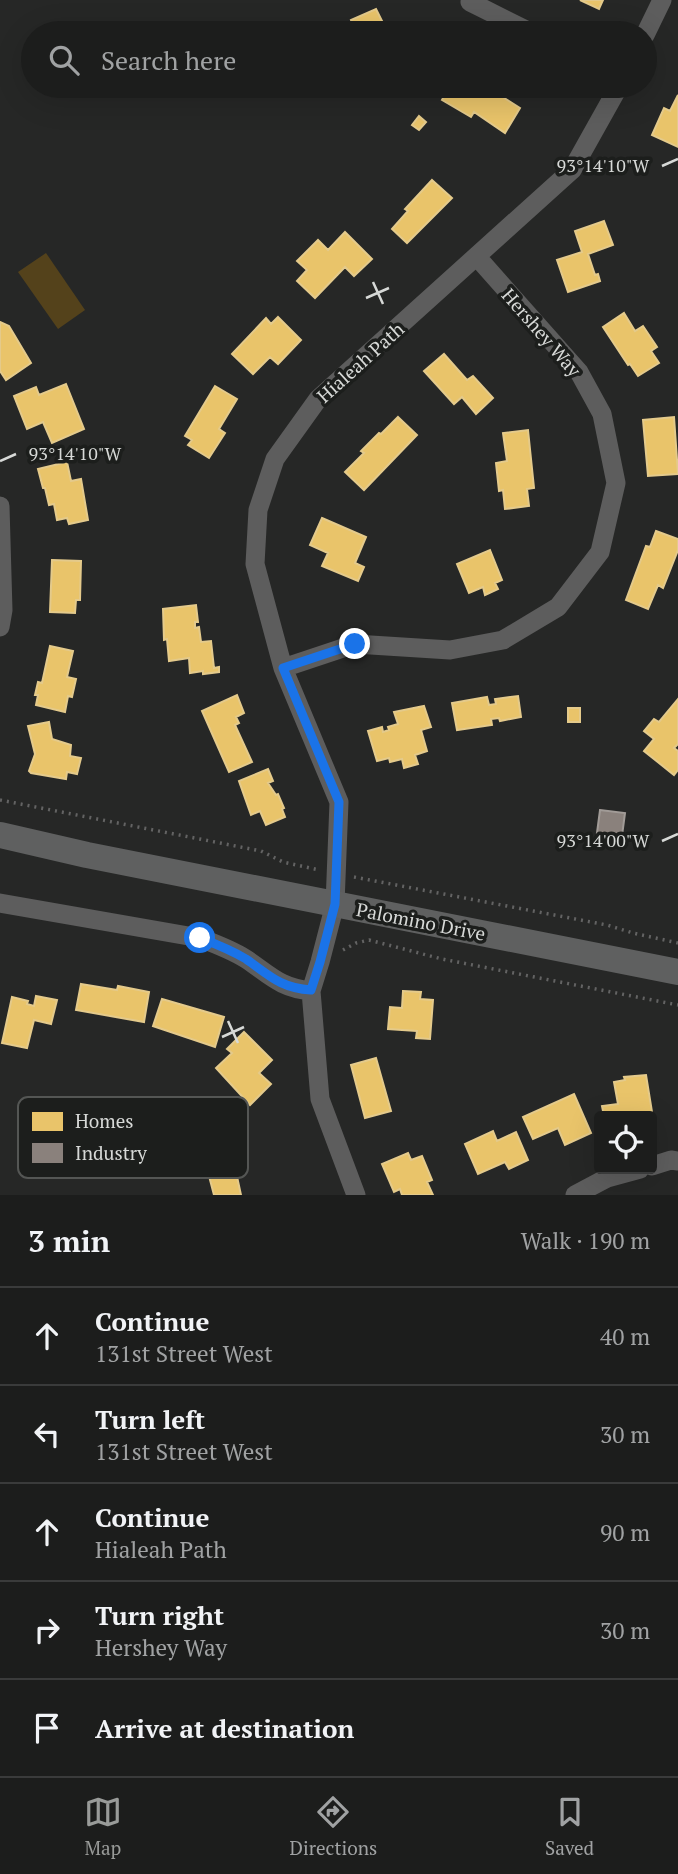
<!DOCTYPE html>
<html lang="en">
<head>
<meta charset="utf-8">
<style>
	body { margin:0; font-family:"PT Serif",serif; background:#252625; color:#f1f3f6 }
	.controls { position:absolute; right:21px; bottom:21px; display:grid; overflow:hidden; border-radius:7px; box-shadow:0 7px 28px #0002 }
	.controls button { width:63px; height:63px; display:grid; place-items:center; padding:0; border:0; border-bottom:2px solid #3a3b3b; background:#1c1d1c; color:#f1f3f6; font:35px sans-serif }
	.stop { position:absolute; width:21px; height:21px; margin:-16px; border:5px solid #1a73e8; border-radius:50%; background:#fff }
	.stop.end { background:#1a73e8; border-color:#fff; box-shadow:0 2px 7px #0008 }
	.list { margin:0; padding:0; list-style:none }
	h2 { display:flex; justify-content:space-between; align-items:center; height:91px; margin:0; padding:0 28px; font-size:30px }
	h2 small { font-size:23px; font-weight:400; color:#a0a2a3 }
	.list li { display:grid; grid-template-columns:46px 1fr auto; gap:21px; align-items:center; box-sizing:border-box; height:98px; padding:0 28px; border-top:2px solid #3a3b3b }
	.list b { display:block; font-size:26px; white-space:nowrap }
	.list p { margin:0; font-size:23px; white-space:nowrap; color:#a0a2a3 }
	.list em { font-size:23px; font-style:normal; color:#a0a2a3 }
	.icon { flex:none; width:38px; height:38px; fill:none; stroke:currentColor; stroke-width:2; stroke-linecap:round; stroke-linejoin:round }
	.map { position:relative; flex:none; width:678px; height:1195px; overflow:hidden }
	.search { position:absolute; background:#1c1d1c; box-shadow:0 7px 28px #0002; left:21px; right:21px; top:21px; height:77px; display:flex; align-items:center; gap:18px; box-sizing:border-box; padding:0 24px; border-radius:38px; color:#a0a2a3; font-size:26px }
	.sheet { height:581px; background:#1c1d1c }
	nav { display:flex; justify-content:space-around; align-items:center; box-sizing:border-box; height:98px; border-top:2px solid #3a3b3b; background:#1c1d1c; font-size:19px; color:#a0a2a3 }
	nav a { display:grid; justify-items:center; gap:4px }
	nav .on { color:#999b99 }
	.map>svg:first-child { display:block }
</style>
</head>
<body>
<div class="map">
<svg width="678" height="1195" viewBox="0 0 678 1195">
	<rect width="100%" height="100%" fill="#262726"/>
	<!-- green -->
	<path fill="#54421b" d="M46,253L85,310L58,329L18,272Z"/>
	<!-- homes -->
	<path fill="#e9c46a" stroke="#e4ca8b" stroke-width="2" d="M580,0H603L599,9Z
		M376,9L388,33H357L351,20Z
		M450,86H478L496,97L498,94L520,108L505,133L474,112L471,117L442,100Z
		M678,95V147L652,135L664,108L670,111Z
		M419,116L426,122L419,130L412,125Z
		M432,180L452,198L407,243L392,229L408,211L405,209Z
		M604,221L613,245L588,254L595,275L598,274L600,281L568,292L557,260L582,252L575,231Z
		M345,232L372,259L354,276L345,267L315,298L297,281L307,270L297,261L318,240L328,250Z
		M624,313L635,331L643,326L657,347L651,351L659,363L638,376L630,364L628,365L603,327Z
		M278,317L301,340L278,364L270,357L253,374L232,354L266,318L271,324Z
		M0,322L9,326L31,363L6,380L0,371Z
		M444,354L467,380L473,376L493,398L476,414L462,397L454,404L424,371Z
		M66,384L84,429L52,443L43,422L27,429L14,396L36,387L39,395Z
		M215,386L237,399L219,429L225,433L209,458L188,445L192,440L185,436Z
		M398,417L417,435L364,490L345,472L364,453L361,451L379,433L381,434Z
		M674,417L678,474L648,476L643,420Z
		M528,430L534,488L527,489L529,506L505,509L503,490L499,491L496,463L507,461L503,433Z
		M67,462L71,481L81,479L88,520L69,524L67,518L57,520L54,504L49,505L45,488H43L38,469Z
		M322,518L366,537L355,563L364,567L358,581L322,566L328,553L310,545Z
		M656,531L678,539V550L663,588L658,585L648,609L626,600L646,546L650,547Z
		M490,550L502,580L495,583L498,589L485,595L483,587L469,593L457,564Z
		M52,560L81,561L80,600H76L75,613L50,612Z
		M196,605L198,622H195V628L199,627L201,642L211,641L214,668L219,667V672L203,674V671L190,673L189,658L169,661L167,639L164,640L163,609Z
		M50,646L73,651L67,677L76,679L72,697L68,696L65,712L36,705L38,695H35L38,682L42,683Z
		M237,695L244,713L236,717L239,723L235,725L252,762L229,772L202,711Z
		M518,696L521,717L500,721L499,718L491,719L492,725L457,730L452,703L487,697L489,705L496,704L495,699Z
		M678,699V744L674,748L678,751V770L674,775L644,751L654,739L644,731L654,719L659,722Z
		M424,706L431,727L421,730L427,751L415,755L418,764L404,768L402,759L390,762L389,758L377,761L368,731L382,727L383,732L389,730L388,727L398,724L394,712Z
		M568,708H580V722H568Z
		M49,722L52,739L71,745L70,756L81,758L77,774L67,772L66,779L31,773L29,771L35,754L28,726Z
		M268,769L273,781L268,783L276,795L278,794L284,808L282,809L285,817L266,825L260,811L251,815L239,781Z
		M81,984L117,990L118,986L149,992L144,1022L76,1010Z
		M403,991L421,992L420,999L433,1000L430,1039L416,1038L417,1031L388,1029L390,1007L402,1008Z
		M36,996L57,1000L51,1024L34,1020L27,1048L2,1043L12,997L28,1001L27,1004L34,1006Z
		M162,999L224,1017L215,1047L153,1026Z
		M244,1032L272,1060L259,1073L271,1084L250,1105L216,1068L232,1053L227,1049Z
		M376,1058L391,1111L365,1118L351,1065Z
		M646,1075L652,1112L631,1116H604L602,1106L618,1104L614,1082L625,1080L624,1077Z
		M574,1094L591,1133L565,1145L558,1128L533,1139L523,1117Z
		M493,1131L497,1141L516,1132L528,1160L509,1169L505,1162L478,1174L465,1144Z
		M223,1144L230,1173L236,1172L241,1195H214L209,1176L217,1174L211,1147Z
		M408,1153L411,1160L422,1156L432,1180L427,1182L433,1195H402L400,1189L394,1192L382,1164Z"/>
	<!-- industry -->
	<path fill="#8a817c" stroke="#a19b97" stroke-width="2" d="M600,810L625,813L622,836L597,833Z"/>
	<g fill="none" stroke-linecap="round" stroke-linejoin="round">
		<!-- path -->
		<path stroke="#636363" stroke-width="3.5" stroke-dasharray="2 5" stroke-linecap="butt" d="M0,800L261,851L283,862L319,870
			M354,877L607,925L633,933L678,943
			M343,950L356,943L369,940L442,959L678,1005"/>
		<!-- street -->
		<path stroke="#5d5d5d" stroke-width="19" d="M470,2L532,33
			M645,35L662,0
			M0,506L3,610L0,627
			M283,668L355,644L450,650L503,640L558,607L600,552L616,483L602,414L579,372L477,257
			M0,903L200,938C216,944 232,950 246,959C270,975 280,988 311,991
			M652,1166L671,1160L678,1161
			M356,1195L320,1099L311,991L320,962L335,904L339,802L283,668L255,564L258,510L275,459L318,399L572,170L619,86
			M575,1195L607,1178L640,1169"/>
		<!-- secondary -->
		<path stroke="#5f6060" stroke-width="26" d="M0,835L87,855L678,972"/>
	</g>
	<g fill="none" stroke-linecap="round" stroke-linejoin="round">
		<!-- route -->
		<path stroke="#1a73e8" stroke-width="9" d="M200,938C216,944 231,950 246,959C269,975 280,988 311,990L320,962L335,904L339,802L283,668L355,644"/>
	</g>
	<!-- ticks -->
	<path fill="none" stroke="#d7d9d7" stroke-width="2.5" d="M662,166L678,159M373,282L383,304M366,298L389,288M0,461L16,454M662,841L678,834M228,1021L238,1043M222,1037L244,1027"/>
	<g text-anchor="middle" dominant-baseline="central" stroke-width="7" stroke-linejoin="round" paint-order="stroke">
		<!-- street labels -->
		<g font-size="19" fill="#d7d9d7" stroke="#1c1e1c">
			<text transform="translate(542 332) rotate(49)">Hershey Way</text>
			<text transform="translate(360 362) rotate(-42)">Hialeah Path</text>
			<text transform="translate(421 921) rotate(11)">Palomino Drive</text>
		</g>
	</g>
	<!-- legend -->
	<rect x="18" y="1097" width="230" height="81" rx="10" fill="#1c1e1c" stroke="#545654" stroke-width="2"/>
	<rect x="32" y="1112" width="31" height="19" fill="#e9c46a"/>
	<rect x="32" y="1143" width="31" height="20" fill="#8a817c"/>
	<g font-size="19" fill="#d7d9d7">
		<text x="75" y="1128">Homes</text>
		<text x="75" y="1160">Industry</text>
	</g>
	<g font-size="18" text-anchor="middle" fill="#d7d9d7" stroke="#1c1e1c" stroke-width="7" stroke-linejoin="round" paint-order="stroke">
		<text x="603" y="172">93°14'10"W</text>
		<text x="75" y="460">93°14'10"W</text>
		<text x="603" y="847">93°14'00"W</text>
	</g>
</svg>
<div class="controls">
<button><svg class="icon" aria-label="locate" viewBox="0 0 24 24"><circle cx="12" cy="12" r="6"/><path d="M12 2v4M12 18v4M2 12h4M18 12h4"/></svg></button>
</div>
<div class="stop" style="left:200px;top:938px"></div>
<div class="stop end" style="left:355px;top:644px"></div>
<div class="search"><svg class="icon" aria-label="search" viewBox="0 0 24 24"><circle cx="10" cy="10" r="6"/><path d="M15 15l6 6"/></svg>Search here</div>
</div>
<section class="sheet">
<h2>3 min<small>Walk · 190 m</small></h2>
<ul class="list">
<li><svg class="icon" aria-label="ahead" viewBox="0 0 24 24"><path d="M12 20V5M6 11l6-6 6 6"/></svg><div><b>Continue</b><p>131st Street West</p></div><em>40 m</em></li>
<li><svg class="icon" aria-label="left" viewBox="0 0 24 24"><path d="M17 20v-9H6M10 6l-5 5 5 5"/></svg><div><b>Turn left</b><p>131st Street West</p></div><em>30 m</em></li>
<li><svg class="icon" aria-label="ahead" viewBox="0 0 24 24"><path d="M12 20V5M6 11l6-6 6 6"/></svg><div><b>Continue</b><p>Hialeah Path</p></div><em>90 m</em></li>
<li><svg class="icon" aria-label="right" viewBox="0 0 24 24"><path d="M7 20v-9h11M14 6l5 5-5 5"/></svg><div><b>Turn right</b><p>Hershey Way</p></div><em>30 m</em></li>
<li><svg class="icon" aria-label="arrive" viewBox="0 0 24 24"><path d="M6 21V4h12l-3 4 3 4H6"/></svg><div><b>Arrive at destination</b></div></li>
</ul>
</section>
<nav>
<a class="on"><svg class="icon" aria-label="map" viewBox="0 0 24 24"><path d="M3 6l6-2 6 2 6-2v14l-6 2-6-2-6 2zM9 4v14M15 6v14"/></svg>Map</a>
<a><svg class="icon" aria-label="directions" viewBox="0 0 24 24"><path d="M12 3l9 9-9 9-9-9zM9 14v-3h6M13 9l2 2-2 2"/></svg>Directions</a>
<a><svg class="icon" aria-label="saved" viewBox="0 0 24 24"><path d="M7 4h10v16l-5-4-5 4z"/></svg>Saved</a>
</nav>
</body>
</html>
